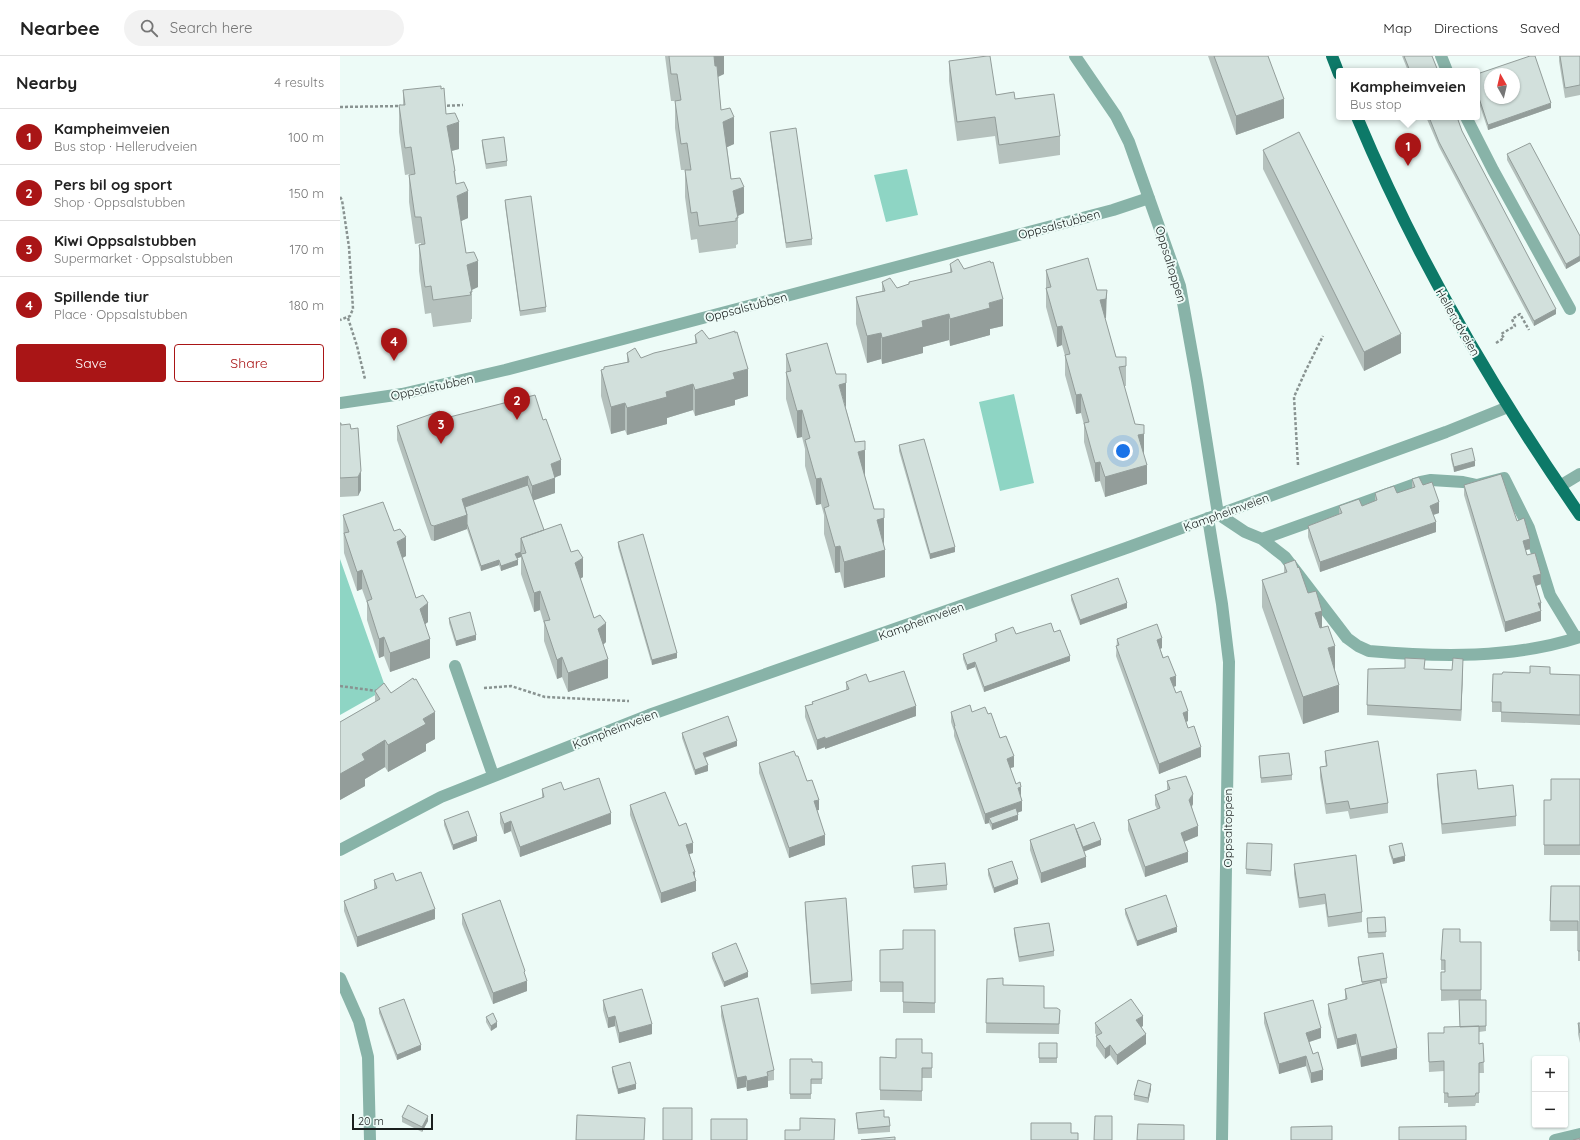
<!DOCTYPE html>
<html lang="en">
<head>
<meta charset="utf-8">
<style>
	body { margin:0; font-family:Quicksand,sans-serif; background:#f2f2f2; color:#222 }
	.controls { position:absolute; right:12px; bottom:12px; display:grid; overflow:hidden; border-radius:4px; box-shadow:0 1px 3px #0004 }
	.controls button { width:36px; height:36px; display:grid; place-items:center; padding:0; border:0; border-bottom:1px solid #e0e0e0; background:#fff; color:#222; font:20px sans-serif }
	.compass { position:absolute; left:1144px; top:12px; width:36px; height:36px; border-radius:50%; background:#fff; box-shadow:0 1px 3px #0004; rotate:352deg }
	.scale { position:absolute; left:12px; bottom:10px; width:81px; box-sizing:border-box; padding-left:4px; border:2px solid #1a1f1e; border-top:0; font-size:11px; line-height:14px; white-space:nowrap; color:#1a1f1e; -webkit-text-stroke:3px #edfbf7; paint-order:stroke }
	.you { position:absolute; left:783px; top:395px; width:14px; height:14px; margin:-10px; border:3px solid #fff; border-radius:50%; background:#1a73e8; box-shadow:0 0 0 6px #1a73e833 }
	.badge { display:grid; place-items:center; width:26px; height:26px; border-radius:50%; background:#a91516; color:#fff; font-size:13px; font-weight:700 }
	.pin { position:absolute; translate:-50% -33px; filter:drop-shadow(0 1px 2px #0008) }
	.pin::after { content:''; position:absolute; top:21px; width:14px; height:12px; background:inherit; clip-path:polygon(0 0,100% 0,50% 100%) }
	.popup { position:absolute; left:996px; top:12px; width:144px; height:52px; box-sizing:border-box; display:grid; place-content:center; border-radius:4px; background:#fff; filter:drop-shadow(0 1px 3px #0005); font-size:13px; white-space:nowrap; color:#767676 }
	.popup b { font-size:15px; color:#222 }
	.popup::after { content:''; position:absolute; left:50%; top:100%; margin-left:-8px; border:8px solid transparent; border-top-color:#fff }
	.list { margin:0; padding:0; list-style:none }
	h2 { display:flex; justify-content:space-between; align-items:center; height:52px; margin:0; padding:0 16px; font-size:17px }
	h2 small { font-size:13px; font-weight:400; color:#767676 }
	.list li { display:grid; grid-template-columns:26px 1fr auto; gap:12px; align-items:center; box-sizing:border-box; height:56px; padding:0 16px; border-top:1px solid #e0e0e0 }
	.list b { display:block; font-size:15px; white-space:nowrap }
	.list p { margin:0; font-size:13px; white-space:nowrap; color:#767676 }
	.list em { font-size:13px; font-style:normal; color:#767676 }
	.actions { display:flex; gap:8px; padding:12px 16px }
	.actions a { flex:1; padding:9px 0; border:1px solid #a91516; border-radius:4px; text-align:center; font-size:14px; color:#a91516 }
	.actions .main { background:#a91516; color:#fff }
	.icon { flex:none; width:22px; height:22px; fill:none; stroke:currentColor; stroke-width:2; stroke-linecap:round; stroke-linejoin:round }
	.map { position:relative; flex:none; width:1240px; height:1084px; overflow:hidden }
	header { display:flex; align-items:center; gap:24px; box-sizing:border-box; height:56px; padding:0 20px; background:#fff; border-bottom:1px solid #e0e0e0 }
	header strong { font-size:19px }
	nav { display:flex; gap:22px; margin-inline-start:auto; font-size:14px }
	.search { width:280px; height:36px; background:#f2f2f2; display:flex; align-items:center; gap:10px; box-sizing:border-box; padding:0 14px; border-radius:22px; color:#767676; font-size:15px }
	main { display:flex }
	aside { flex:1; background:#fff }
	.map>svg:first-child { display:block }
</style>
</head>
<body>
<header>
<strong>Nearbee</strong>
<div class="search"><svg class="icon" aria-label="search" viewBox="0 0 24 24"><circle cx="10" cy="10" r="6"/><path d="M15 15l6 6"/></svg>Search here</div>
<nav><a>Map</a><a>Directions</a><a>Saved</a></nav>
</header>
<main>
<aside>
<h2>Nearby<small>4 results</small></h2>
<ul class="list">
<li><span class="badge">1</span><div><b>Kampheimveien</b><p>Bus stop · Hellerudveien</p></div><em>100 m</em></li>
<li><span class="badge">2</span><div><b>Pers bil og sport</b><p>Shop · Oppsalstubben</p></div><em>150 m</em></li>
<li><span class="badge">3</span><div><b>Kiwi Oppsalstubben</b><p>Supermarket · Oppsalstubben</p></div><em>170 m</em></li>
<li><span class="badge">4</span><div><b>Spillende tiur</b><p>Place · Oppsalstubben</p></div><em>180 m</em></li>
</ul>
<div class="actions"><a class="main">Save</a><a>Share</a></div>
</aside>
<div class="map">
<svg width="1240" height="1084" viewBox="0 0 1240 1084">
	<rect width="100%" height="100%" fill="#edfbf7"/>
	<!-- green -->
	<path fill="#8ed5c4" d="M567,113L578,159L546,166L534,119Z
		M674,338L694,427L660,435L639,346Z
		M0,503L46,633L0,659Z"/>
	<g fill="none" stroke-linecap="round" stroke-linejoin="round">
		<!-- path -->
		<path stroke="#899391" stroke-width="2.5" stroke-dasharray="3 2" stroke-linecap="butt" d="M102,50L123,49
			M0,51L61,50
			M0,141L2,144L9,191L13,253L10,260L0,264
			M8,262L17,290L25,323
			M1156,287L1164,282L1161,278L1175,270L1172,263L1180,258L1189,274
			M958,409L954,341L966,314L983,280
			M0,630L37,635
			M144,632L171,630L205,641L289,645"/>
		<!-- minor -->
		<path stroke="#88b3a8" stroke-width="12" d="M735,0L776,60L789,86L840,230L857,325L878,458L905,476L922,483L945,501L1007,582L1018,590L1029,595C1098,601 1173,603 1240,581
			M1101,0L1107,15
			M1126,61L1153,114L1230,253
			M0,347L62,338L165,314L773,154L809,142
			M1220,430L1240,418
			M868,462L882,548L889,606L882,1084
			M922,483L1081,426L1091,424L1123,426L1137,429L1164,422L1189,472L1210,539L1236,582
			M115,610L153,719
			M0,794L101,741L309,659L789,491L1106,376L1168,351
			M0,922L19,965L28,1001L30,1084
			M1215,1084L1240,1078"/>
		<!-- major -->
		<path stroke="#0d7968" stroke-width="12" d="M992,0L999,18
			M1017,61C1076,202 1153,334 1240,459"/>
	</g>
	<!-- wall -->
	<path fill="#b5c1bd" d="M325,0H384V18L378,21L381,54L394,88L387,91L391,123L404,157L398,160V188L396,189V192L359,197L357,183L351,184L345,141V114H347H341L335,72V45H336H331Z
		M868,0H928L944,62L896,79Z
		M1062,0H1092L1098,15H1068Z
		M1219,0H1240V39L1225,42L1219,5Z
		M609,5L656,39L675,43L720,80V99L659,108L655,80L617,85L609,25Z
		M1137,18L1211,52L1148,74L1137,41Z
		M63,34L106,58L119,93L112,95L115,115L116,128L128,162L121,165L126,197L138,231L132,234V263H131V266L93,271L91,257L85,258L79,215V189L81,188V187L75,188L69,146V119H71V118L65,119L59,76V49H63Z
		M1086,61H1117L1122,75L1216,258L1194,270L1099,91Z
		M430,76L472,183V189L446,192L430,81Z
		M142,84L167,105V110L146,113L142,89Z
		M923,94L1061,297L1024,315L923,113Z
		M1167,98L1240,180V205L1226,213L1167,104Z
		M165,144L206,251V256L180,260L165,149Z
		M610,208L624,213L663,270L650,273V279L610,290L609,284L583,291V297L542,308L541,303L527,307L516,268V241L542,235V226L557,232L610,216Z
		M706,214L757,234L766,262H765L776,301H786V330H784L795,368L804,397H803L807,428L765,441L760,425L755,426L744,386V369L741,357L736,358L725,319V300L722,289L717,291L706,251Z
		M355,279L369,283L408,340L395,344V349L355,360L353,354L327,362V368L287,379L285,374L271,378L261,340V314L264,313V311L287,306V297L301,302L355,287Z
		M446,298L506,353L534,453L544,480V489L545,521L504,532L500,516L495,517L484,478V459L481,448L476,449L465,410V393L462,381L457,382L446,343Z
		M102,363L221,419L215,421V437L193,444L204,474L231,496L243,521L240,523L254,562L266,586L263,589L268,622L228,636L222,621L217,623L204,585V568L200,554L194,556L181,518V501L177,502L178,509L161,515L159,509L141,515L127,473L94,485L91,484L57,384V370Z
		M0,367L1,369L11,373L21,434L18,440L0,441Z
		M559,389L615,496L590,503L559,395Z
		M1111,398L1135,410L1114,416L1111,403Z
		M1072,423L1083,429L1099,457L1093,459L1096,476L980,516L968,481V470L999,458V450H1022L1035,445V437H1057L1072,432Z
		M1124,429L1177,465L1190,493L1185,494L1187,499L1201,528L1196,530L1201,547V565L1165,576L1124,439Z
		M3,459L54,475L66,500L62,502L76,542L88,566L85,568L90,602L50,616L44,600L39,602L27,564V547L22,533L17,535L4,497Z
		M278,486L337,602L312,609L278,491Z
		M944,508L958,512L982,571L995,614L999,656L963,668L922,551V524L944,517Z
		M731,539L787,552L740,569L731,544Z
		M109,562L136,584L116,590L109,567Z
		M714,576L730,605L644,636L635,611L627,614L623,603V598L656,586L655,583V578H676Z
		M777,583L822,592L820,593L836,630L833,631L848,665L846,666L848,672L861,701L819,718L776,600Z
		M1085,613L1112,614L1123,613L1121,665L1027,659V649Z
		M1210,618L1240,619V669L1161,666V656H1152V646Z
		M506,626H529L576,660L485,693V691L477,694L465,661V650L472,648V646L506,634Z
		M35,635L51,637L95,683L86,688V695L48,716L45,711L25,723V730L0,744V666L35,646Z
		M611,656H632L648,658L674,711L670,712L681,741L682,755L677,757L678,764L652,774L649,767L645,768L614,680V675L611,666Z
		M342,677L397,690L365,702L368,715L355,719L342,682Z
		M985,695L1048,747V757L1010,763L1008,755L986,758L980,721V711L986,710L985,705Z
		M919,700L952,719V724L921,727Z
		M419,707L467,725L479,754H477L485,789L449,802L419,717Z
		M1097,718L1138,733L1176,760V770L1102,778L1097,728Z
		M1240,723V799H1204V744H1211Z
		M827,725L853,748L852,751L858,780L844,786L848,806L805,821L788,774V764L817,753L815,749V739L827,734Z
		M202,733L224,734L271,768L180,801L171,775L164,778L160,767V757L202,742Z
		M290,749L339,770L353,797L349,798L355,821L356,835L321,847L290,759Z
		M104,764L137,785L113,794L104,769Z
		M736,774L761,789L744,795L746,811L701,827L690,794V784Z
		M1049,790L1065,805L1053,808L1049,795Z
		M932,794L931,820L906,818V813Z
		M954,808L1022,856V866L988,871L985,848L959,852L954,818Z
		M572,810L607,829V834L574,837Z
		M648,813L678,828L654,837L648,819Z
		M34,824L56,825L95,863L17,891L4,855V845L34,833Z
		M1211,830H1240V905H1238V875H1210Z
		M465,846L512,925V935L471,938L465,856Z
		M785,853L837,876L797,890L785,858Z
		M122,858L185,920L187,935L153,948L122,868Z
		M1045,861L1046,881L1028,882L1027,862Z
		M674,872L714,895V900L679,906L674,878Z
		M595,874V957H563V936H540V894L563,893Z
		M1120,886H1141V944H1146V975L1139,976V988L1143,987L1144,1017H1139V1047H1136L1135,1050L1108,1051V1047H1104V1015L1089,1016L1088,977H1104L1120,971L1119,944L1101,945V934L1105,914H1101V904Z
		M372,897L408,921L384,931L372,902Z
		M1018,901L1047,922V927L1041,928L1057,1003L1021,1011L1016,988L997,993L988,958V948L1005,944V933L1022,928L1018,906Z
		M647,923L663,929L704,952L720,954L719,978L646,977Z
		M263,944L312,978L279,987L275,970L268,972L263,954Z
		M381,950L434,1014V1024L428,1025V1031L407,1035L406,1031L397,1033L381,960Z
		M39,952L81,994L57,1004L39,957Z
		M924,957L981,982L969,986L973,998L983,1024L971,1027L966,1010L939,1018L924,967Z
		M146,961L157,971L151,975L146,966Z
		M755,967L803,970L801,971L806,988L777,1009L770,999L765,1003L756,990V980H757L755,977Z
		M1238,967H1240V987L1238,978Z
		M699,987H717V1007H699Z
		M582,997H592V1022H582V1045L540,1044V1001L556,1002Z
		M450,1003L472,1006H482V1028H471V1043H450Z
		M272,1011L296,1033L278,1038L272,1016Z
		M811,1033L808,1047L794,1044V1039Z
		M516,1057L550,1070V1076L518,1078Z
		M62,1061L88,1065L82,1076L62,1066Z"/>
	<!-- shaded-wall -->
	<path fill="#939d9a" d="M373,0H384V18L373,23Z
		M944,43V62L896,79V60Z
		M1211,47V52L1148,74V69Z
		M394,61V88L383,93V66Z
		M119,66V93L107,96V70Z
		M404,131V157L393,162V135Z
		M128,135V162L117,167V140Z
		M1240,200V205L1226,213V208Z
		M138,205V231L127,236V209Z
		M767,234L766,262L760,263V244Z
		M663,243V270L650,273V279L610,290V263L649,247Z
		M1216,253V258L1194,270V265Z
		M609,258V284L583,291V297L542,308V282L582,265Z
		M722,270V289L717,291V271Z
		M541,277V303L527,307V280Z
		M1061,278V297L1024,315V296Z
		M408,313V340L395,344V349L355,360V334L393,317Z
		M506,318V353L499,329Z
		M353,328V354L327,362V368L287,379V352L326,336Z
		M741,338V357L736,358V339Z
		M285,347V374L271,378V351Z
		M462,354V381L457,382V355Z
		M804,369V397L798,398V379Z
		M525,394V421L518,423V396Z
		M221,404V419L211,423V408Z
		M1135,405V410L1114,416V411Z
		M760,406V425L755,426V407Z
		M807,409V428L765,441V421Z
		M21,415V434L18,440V421Z
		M188,420V434L122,452V443Z
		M215,422V437L192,445V430Z
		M481,422V448L476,449V423Z
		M1099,446V457L1090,460V450Z
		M544,453V489L537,464Z
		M127,459V473L94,485V470Z
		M1096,466V476L980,516V506Z
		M66,481V500L57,505V486Z
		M1190,483V493L1183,495V485Z
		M500,490V516L495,517V491Z
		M615,491V496L590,503V498Z
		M545,494V521L504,532V506Z
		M181,496V501L175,503V498Z
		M243,502V521L235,526V507Z
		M159,504V509L141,515V510Z
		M178,504V509L161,515V510Z
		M22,514V533L17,535V516Z
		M1201,518V528L1193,531V520Z
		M200,535V554L194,556V537Z
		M88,547V566L80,572V553Z
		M787,547V552L740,569V564Z
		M1198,547H1201V565L1165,576V566Z
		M982,555V581L975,557Z
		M266,567V586L258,593V573Z
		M136,579V584L116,590V585Z
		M44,581V600L39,602V583Z
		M822,582V592L817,594V584Z
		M90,583V602L50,616V597Z
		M995,590V616L988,592Z
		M337,597V602L312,609V604Z
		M730,600V605L644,636V631Z
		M222,601V621L217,623V604Z
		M268,603V622L228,636V617Z
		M1123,603V613L1121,665V654Z
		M635,606V611L627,614V609Z
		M836,620V630L830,632V622Z
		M999,629V656L963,668V641Z
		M576,650V660L485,693V683Z
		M848,655V665L843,667V657Z
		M95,656V683L86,688V695L48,716V689L83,663Z
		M485,681V691L477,694V684Z
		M45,684V711L25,723V730L0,744V718L22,698Z
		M397,685V690L363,702V697Z
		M861,691V701L819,718V708Z
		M674,700V711L667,713V703Z
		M368,709V715L355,719V714Z
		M681,731V741L678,732Z
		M853,738V748L849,754V744Z
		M479,744V754L474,755V745Z
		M682,745V755L651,766L649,762V767L645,768V758Z
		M271,757V768L180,801V791Z
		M678,759V764L652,774V768Z
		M171,765V775L164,778V768Z
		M858,770V780L841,787V777Z
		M485,779V789L449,802V792Z
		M137,780V785L113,794V789Z
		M761,784V789L743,796V791Z
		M353,787V797L346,799V789Z
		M848,796V806L805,821V811Z
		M1065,800V805L1053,808V803Z
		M746,801V811L701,827V817Z
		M353,816H355V825H356V835L321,847V837Z
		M678,823V828L654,837V832Z
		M95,853V863L17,891V881Z
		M837,871V876L797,890V885Z
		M408,916V921L384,931V926Z
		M187,925V935L153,948V937Z
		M275,960V970L268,972V962Z
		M803,960V970L796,974V964Z
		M157,966V971L151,975V970Z
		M312,968V978L279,987V977Z
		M981,972V982L966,987V977Z
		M806,978V988L777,1009V999Z
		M1016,978V988L997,993V983Z
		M81,989V994L57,1004V999Z
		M770,989V999L765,1003V993Z
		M1057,992V1003L1021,1011V1001Z
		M966,1000V1010L939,1018V1008Z
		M983,1014V1024L971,1027V1017Z
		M406,1020V1031L397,1033V1022Z
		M428,1020V1031L407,1035V1025Z
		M296,1028V1033L278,1038V1033Z
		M811,1028V1033L808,1047V1042Z
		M88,1060V1065L82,1076V1071Z"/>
	<!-- building -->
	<path fill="#d2e0dc" stroke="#939d9a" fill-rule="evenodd" d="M329,0H374L375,10H377L381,54L390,52L394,61L383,66L391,123L400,122L404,131L393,135L398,162H396V165L359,170L357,156L351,157L345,114H351L347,87L341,88L335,45L341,44L337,18H331Z
		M647,0H650L656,39L674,36L675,43L714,38L720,80L659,89L655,61L617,66L609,5Z
		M874,0H928L944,43L896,60Z
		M1064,0H1092L1098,15H1070Z
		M1190,0H1195L1211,47L1148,69L1137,36V18ZM1150,18H1174V42H1150Z
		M1220,0H1240V29L1225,32Z
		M101,30V33L104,32L106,58L115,57L119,66L107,70L115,115H114L116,128L124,126L128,135L117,140L126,197L134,196L138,205L127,209L132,236H130L131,239L93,244L91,230L85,231L79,189L85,188L81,161H75L69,119L75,118L71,91L65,92L59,49H65L63,34Z
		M1089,61H1117L1122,75L1216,253L1194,265L1099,86Z
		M456,72L472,183L446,187L430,76Z
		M959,76L1061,278L1024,296L923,94Z
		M164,81L167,105L146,108L142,84Z
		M1190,87L1240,180V200L1226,208L1167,98Z
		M191,140L206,251L180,255L165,144Z
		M748,202L757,234H767L766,243L760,244L776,301H786V310L779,311L795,368L804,369V378L798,379L807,409L765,421L760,406L755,407L744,367L749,366L741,338L736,339L725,299L730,298L722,270L717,271L706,232L711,231L706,214Z
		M618,203L624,213L650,205L651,207L653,206L663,243L649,247L650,252L610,263L609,258L582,265L583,271L542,282L541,277L527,280L516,241L545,235L542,226L550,222L557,232L569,228V226L612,216L610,208Z
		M362,274L369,283L395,275V277L397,276L408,313L393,317L395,323L355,334L353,328L326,336L327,341L287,352L285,347L271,351L261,314L264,313V311L289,306L287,297L295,292L301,302L314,297L357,287L355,279Z
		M487,287L496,318H506V327L499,329L515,386L525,385V394L518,396L534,453H544V462L537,464L545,494L504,506L500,490L495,491L484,452L489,450L481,422L476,423L465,384L470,382L462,354L457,355L446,316L451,315L446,298Z
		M195,339L203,364L206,363L221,404L211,408L215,422L192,430L188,420L122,443L127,459L94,470L91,469L57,370L100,355L102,363Z
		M0,367H1V369L10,368L11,373L18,372L21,415L18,421L0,422Z
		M584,383L615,491L590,498L559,389Z
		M1132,392L1135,405L1114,411L1111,398Z
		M1161,418L1177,465L1184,462L1190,483L1183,485L1187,499L1195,497L1201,518L1193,520L1201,547H1198L1201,555L1165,566L1124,429Z
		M1079,421L1083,429L1092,426L1099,446L1090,450L1096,466L980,506L968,470L1002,457L999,450L1019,443L1022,450L1037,444L1035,437L1045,433L1054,430L1057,437L1075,431L1072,423Z
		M188,429L204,474L181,482V496L175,498L178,504L161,510L159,504L141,510L127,468V459L125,451Z
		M43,446L54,475L60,473L66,481L57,486L76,542L83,539L88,547L80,553L90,583L50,597L44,581L39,583L27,545L32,543L22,514L17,516L4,477L9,476L3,459Z
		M221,468L231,496L238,494L243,502L235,507L254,562L260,559L266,567L258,573L268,603L228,617L222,601L217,604L204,565L210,564L200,535L194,537L181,498L186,497L181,482Z
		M303,478L337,597L312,604L278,486Z
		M955,504L958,512L959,511L968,537L976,535L982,555L975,557L980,572L988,570L995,590L988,592L999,629L963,641L922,524L947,516L944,508Z
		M778,522L787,547L740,564L731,539Z
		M130,556L136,579L116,585L109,562Z
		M711,567L714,576L720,574L730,600L644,631L635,606L627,609L623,598L657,585L655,578L673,571L676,578Z
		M817,568L822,582L817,584L823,602L828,600L836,620L830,622L836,637L841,635L848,655L843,657L848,672L854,670L861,691L819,708L776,590L779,589L777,583Z
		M1065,602L1085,603L1084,613L1112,614L1113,602L1123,603L1121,654L1027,649L1028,613L1065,612Z
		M1190,610L1210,611V618L1240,619V659L1161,656V646H1152L1153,618H1162L1163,616L1190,617Z
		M564,615L576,650L485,683V681L477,684L465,650L473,648L472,646L509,633L506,626L526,618L529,626Z
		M73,622L74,624L76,623L95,656L83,663L86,668L48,689L45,684L22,698L25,704L0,718V666L40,643L35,635L44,627L51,637Z
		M630,649L632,656L645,651L648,658L651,657L660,682L666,680L674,700L667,703L676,728L680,726L681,731L678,732L682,745L645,758L614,670H615L611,656Z
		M388,660L397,685L363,697L368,709L355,714L342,677Z
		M1038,685L1048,747L1010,753L1008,745L986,748L980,711L987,710L985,695Z
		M454,695L456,700H458L467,725L472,724L479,744L474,745L485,779L449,792L419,707Z
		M949,697L952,719L921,722L919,700Z
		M1136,714L1138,733L1173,729L1176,760L1102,768L1097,718Z
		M846,720L853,738L849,744L858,770L841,777L848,796L805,811L788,764L820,752L815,739L830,733L827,725Z
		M259,722L271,757L180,791L171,765L164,768L160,757L204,741L202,733L221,726L224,734Z
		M1211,723H1240V789H1204V744H1211Z
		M325,736L339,770L346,767L353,787L346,789L355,816H353L356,825L321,837L290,749Z
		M676,752L678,759L652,768L649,762Z
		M128,755L137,780L113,789L104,764Z
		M754,766L761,784L743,791L736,773Z
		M734,768L746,801L701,817L690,784Z
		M907,787L932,788L931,815L906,813Z
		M1062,787L1065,800L1053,803L1049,790Z
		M1016,799L1022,856L988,861L985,838L959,842L954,808Z
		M672,805L678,823L654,832L648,813Z
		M605,807L607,829L574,832L572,810Z
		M81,816L95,853L17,881L4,845L37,832L34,824L53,817L56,825Z
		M1211,830H1240V895H1238V865H1210Z
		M826,839L837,871L797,885L785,853Z
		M506,842L512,925L471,928L465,846Z
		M160,844L185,915L184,916L187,925L153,937L122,858Z
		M1045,861L1046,876L1028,877L1027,862Z
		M709,867L714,895L679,901L674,872Z
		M1103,873H1120V886H1141V934H1101V916H1105V904H1101Z
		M563,874H595V947L563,946V926H540V894L563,893Z
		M396,887L408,916L384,926L372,897Z
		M1043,897L1047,922L1022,926L1018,901Z
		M663,922V929L704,930V952H717L720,954L719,968L646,967L647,923Z
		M1040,924L1057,992L1021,1001L1016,978L997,983L988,948L1007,943L1005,933Z
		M302,933L312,968L279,977L275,960L268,962L263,944Z
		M418,942L434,1014L427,1016L428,1020L407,1025L406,1020L397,1022L381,950Z
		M64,943L81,989L57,999L39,952Z
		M791,943L803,960L796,964L806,978L777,999L770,989L765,993L756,980L762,977L755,967Z
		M973,944L981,972L966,977L973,998L978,996L983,1014L971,1017L966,1000L939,1008L924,957Z
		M1119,944H1146V970L1120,971Z
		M153,957L157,966L151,970L146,961Z
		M1238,967H1240V977Z
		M1139,970V988L1143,987L1144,1006L1139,1007V1037H1136L1135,1040L1108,1041V1037H1104V1005L1089,1006L1088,977H1104V971Z
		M556,983H582V997H592V1012H582V1035L540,1034V1001L556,1002Z
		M699,987H717V1002H699Z
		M450,1003H472V1006H482V1023H471V1038H450Z
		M290,1006L296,1028L278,1033L272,1011Z
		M798,1024L811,1028L808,1042L794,1039Z
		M68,1049L88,1060L82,1071L62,1061Z
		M323,1052H352V1084H323Z
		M544,1054V1061H549L550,1070L518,1073L516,1057Z
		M237,1059L305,1062L304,1084H236Z
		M755,1060H772V1084H754Z
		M460,1062L495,1063L494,1084H445V1074H460Z
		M371,1063H407V1084H371Z
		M691,1067H731V1077H738V1084H691Z
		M798,1068L844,1069V1084H797Z
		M992,1070V1084H951V1071Z
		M1126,1070V1084H1059V1071Z
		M555,1081V1084H521Z
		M1240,1082V1084H1233Z"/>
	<g text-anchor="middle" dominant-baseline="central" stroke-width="4" stroke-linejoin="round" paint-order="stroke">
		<!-- street labels -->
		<g font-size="12" fill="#1a1f1e" stroke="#edfbf7">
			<text transform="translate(719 168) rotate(-15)">Oppsalstubben</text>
			<text transform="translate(831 208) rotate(73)">Oppsaltoppen</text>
			<text transform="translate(406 251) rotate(-15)">Oppsalstubben</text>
			<text transform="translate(1118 266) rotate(60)">Hellerudveien</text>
			<text transform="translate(92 331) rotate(-12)">Oppsalstubben</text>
			<text transform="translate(886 456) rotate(-20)">Kampheimveien</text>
			<text transform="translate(581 565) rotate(-20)">Kampheimveien</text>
			<text transform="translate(275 673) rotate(-21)">Kampheimveien</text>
			<text transform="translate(887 772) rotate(-90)">Oppsaltoppen</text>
		</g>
	</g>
</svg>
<div class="controls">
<button>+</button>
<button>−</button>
</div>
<svg class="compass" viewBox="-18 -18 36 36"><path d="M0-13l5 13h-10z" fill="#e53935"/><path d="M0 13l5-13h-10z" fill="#767676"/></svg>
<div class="scale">20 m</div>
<div class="you"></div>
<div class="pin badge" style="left:1068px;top:110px">1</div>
<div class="popup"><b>Kampheimveien</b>Bus stop</div>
<div class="pin badge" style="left:177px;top:364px">2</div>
<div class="pin badge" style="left:101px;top:388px">3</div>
<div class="pin badge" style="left:54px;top:305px">4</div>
</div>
</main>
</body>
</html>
